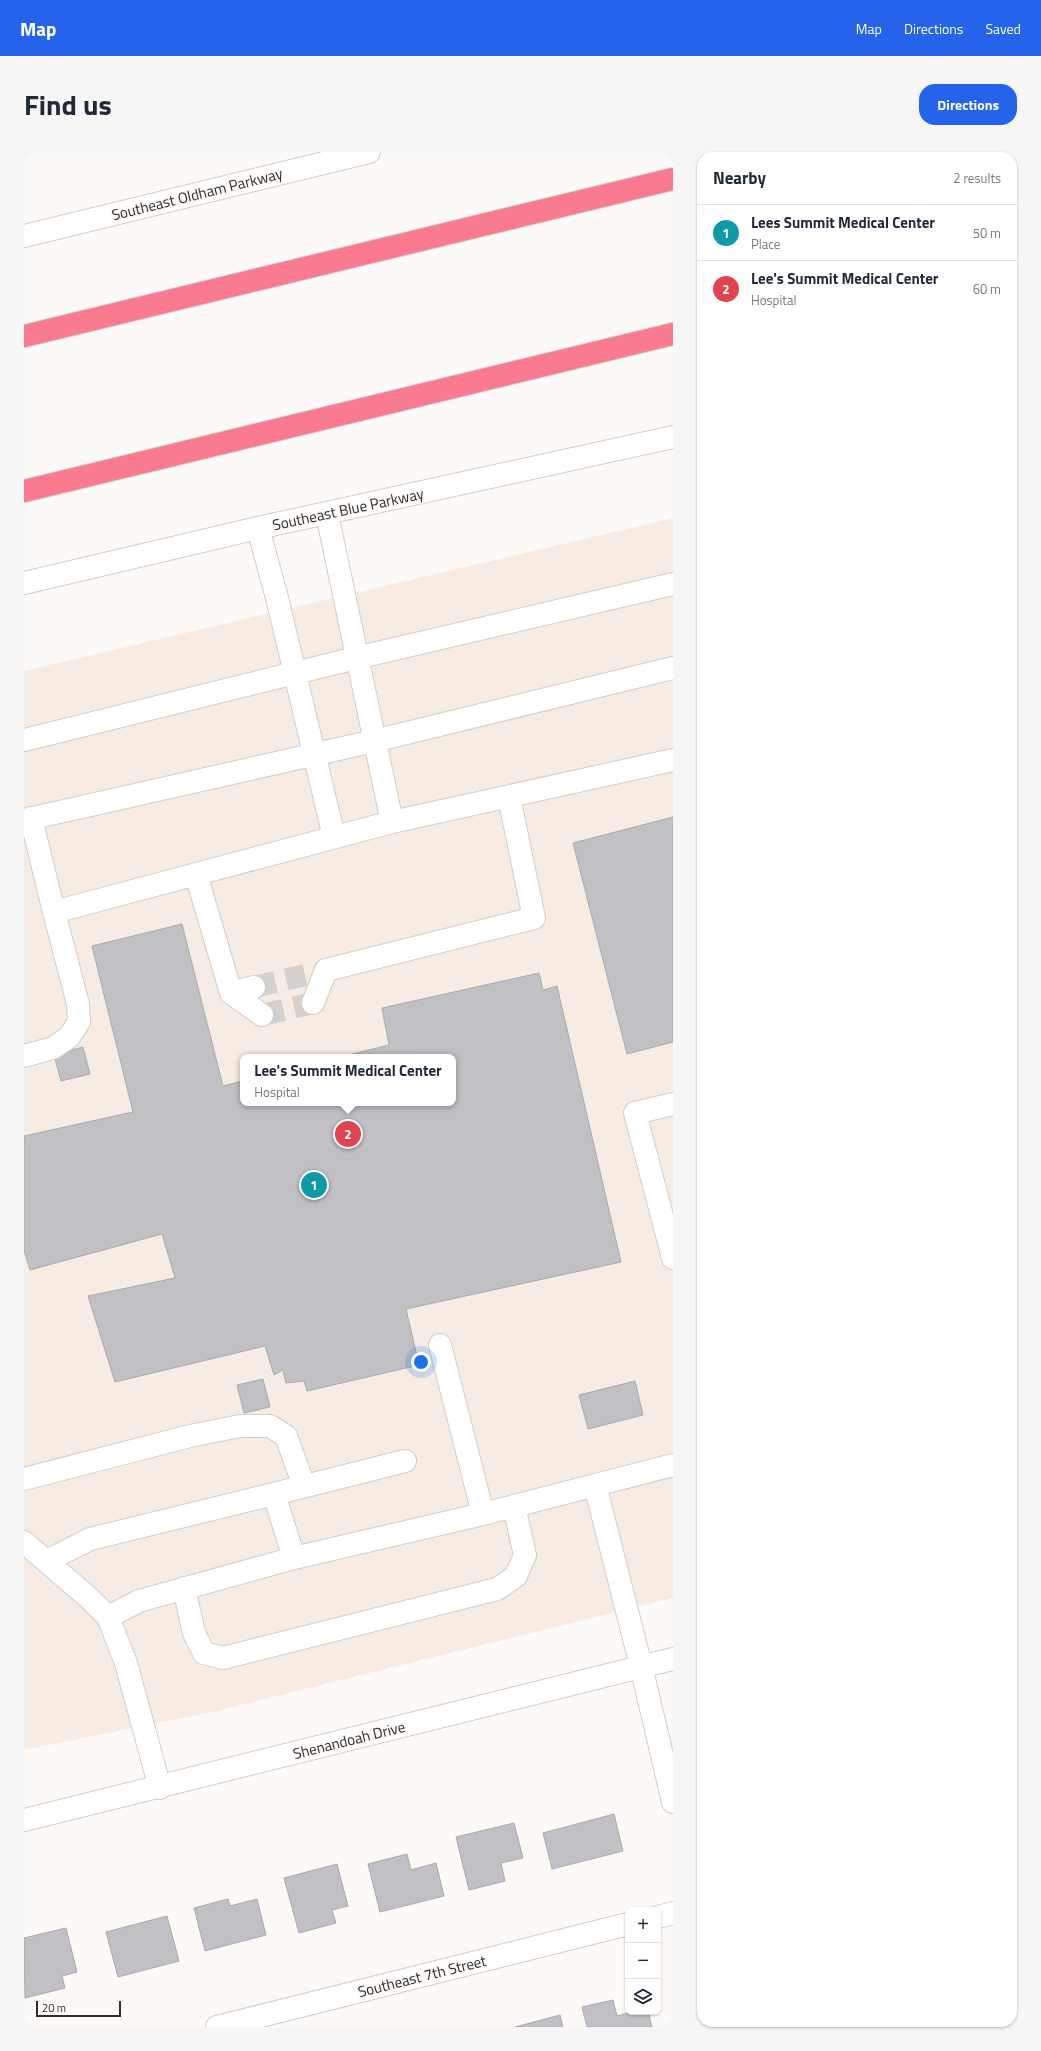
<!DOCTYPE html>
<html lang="en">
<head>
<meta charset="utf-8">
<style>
	body { margin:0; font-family:"Titillium Web",sans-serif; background:#f6f6f7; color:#1f2937 }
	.controls { position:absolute; right:12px; bottom:12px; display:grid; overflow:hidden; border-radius:8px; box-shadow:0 1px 3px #0004 }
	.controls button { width:36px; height:36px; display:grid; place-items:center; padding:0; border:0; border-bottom:1px solid #e0e1e3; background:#fff; color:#1f2937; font:20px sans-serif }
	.scale { position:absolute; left:12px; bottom:10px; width:85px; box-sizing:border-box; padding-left:4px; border:2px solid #2f2d2c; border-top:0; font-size:11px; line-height:14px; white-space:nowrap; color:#2f2d2c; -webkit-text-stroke:3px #fdf9f6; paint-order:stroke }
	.you { position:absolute; left:397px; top:1210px; width:14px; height:14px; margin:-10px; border:3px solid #fff; border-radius:50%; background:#1a73e8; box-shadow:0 0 0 6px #1a73e833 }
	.badge { display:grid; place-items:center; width:26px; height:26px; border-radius:50%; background:#2563eb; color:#fff; font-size:13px; font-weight:700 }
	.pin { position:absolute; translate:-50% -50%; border:2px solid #fff; box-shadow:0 1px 4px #0006 }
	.popup { position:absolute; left:216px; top:902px; width:216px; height:52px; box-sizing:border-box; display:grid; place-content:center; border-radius:8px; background:#fff; filter:drop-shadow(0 1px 3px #0005); font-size:13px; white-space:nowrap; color:#747a83 }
	.popup b { font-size:15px; color:#1f2937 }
	.popup::after { content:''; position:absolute; left:50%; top:100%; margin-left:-8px; border:8px solid transparent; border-top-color:#fff }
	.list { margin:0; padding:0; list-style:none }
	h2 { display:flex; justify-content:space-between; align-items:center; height:52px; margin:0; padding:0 16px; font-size:17px }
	h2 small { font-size:13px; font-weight:400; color:#747a83 }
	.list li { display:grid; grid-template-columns:26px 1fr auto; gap:12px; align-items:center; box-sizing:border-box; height:56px; padding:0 16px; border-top:1px solid #e0e1e3 }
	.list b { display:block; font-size:15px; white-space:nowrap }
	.list p { margin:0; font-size:13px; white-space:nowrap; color:#747a83 }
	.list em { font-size:13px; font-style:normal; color:#747a83 }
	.icon { flex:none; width:22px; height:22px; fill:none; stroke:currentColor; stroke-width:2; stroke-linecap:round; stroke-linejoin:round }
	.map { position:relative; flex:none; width:649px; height:1875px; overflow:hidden; border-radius:16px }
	header { display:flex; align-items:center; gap:24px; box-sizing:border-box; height:56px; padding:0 20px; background:#2563eb; color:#fff }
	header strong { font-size:19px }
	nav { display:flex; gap:22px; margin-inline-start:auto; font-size:14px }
	.intro { display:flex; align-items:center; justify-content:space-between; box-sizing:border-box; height:96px; padding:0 24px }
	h1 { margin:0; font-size:28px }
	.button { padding:10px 18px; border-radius:16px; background:#2563eb; color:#fff; font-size:14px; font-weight:700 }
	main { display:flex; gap:24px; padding:0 24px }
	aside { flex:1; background:#fff; border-radius:16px; box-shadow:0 1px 3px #0004 }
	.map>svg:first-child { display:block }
</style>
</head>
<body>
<header>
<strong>Map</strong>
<nav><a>Map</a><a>Directions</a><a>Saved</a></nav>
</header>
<div class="intro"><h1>Find us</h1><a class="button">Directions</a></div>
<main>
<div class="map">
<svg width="649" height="1875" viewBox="0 0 649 1875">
	<rect width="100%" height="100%" fill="#fdf9f6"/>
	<!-- built -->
	<path fill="#f7ece3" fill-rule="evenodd" d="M649,366V1446L184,1561L0,1598V519ZM219,905H429V951H219Z"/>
	<!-- building -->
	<path fill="#c0c0c5" stroke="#a9a9ae" d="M649,665V890L603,902L549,691Z
		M158,772L199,934L219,929V951H429V905H316L365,893L358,856L515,821L519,838L533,834L597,1110L382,1157L395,1213L283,1239L280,1229L262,1231L259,1218L250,1223L241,1194L91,1230L64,1144L151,1126L138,1082L6,1118L0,1098V984L109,960L68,794Z
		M59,895L66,922L37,929L30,903Z
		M239,1227L246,1255L220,1261L213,1233Z
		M611,1229L619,1263L564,1277L555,1243Z
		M590,1662L599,1699L528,1717L519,1681Z
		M490,1671L499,1706L477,1711L481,1729L445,1738L432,1685Z
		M383,1702L387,1718L412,1711L420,1744L356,1760L344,1712Z
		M313,1712L324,1754L308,1758L312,1771L275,1781L260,1726Z
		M204,1747L206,1754L233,1747L242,1783L181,1799L170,1756Z
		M143,1764L155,1809L94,1825L82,1780Z
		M42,1776L53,1820L38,1824L41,1836L1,1846L0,1786Z
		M589,1848L593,1864L608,1860H624L628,1875H563L558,1855Z
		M536,1863L539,1875H491Z"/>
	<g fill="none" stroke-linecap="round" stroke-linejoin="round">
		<!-- minor-tunnel -->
		<path stroke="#d4d0ce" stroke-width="22" stroke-dasharray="22 11" stroke-linecap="butt" d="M230,835L281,823
			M238,863L289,851"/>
		<!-- minor casing -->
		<g stroke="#d1cdca" stroke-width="24">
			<path id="minor" d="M0,84L345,0
				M303,362L368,670
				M234,376L253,446L310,685
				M0,431L234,376L649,285
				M0,588L332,506L649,432
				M7,666L30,760L368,670L649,608
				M0,668L350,589L649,516
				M172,722L207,841L238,863
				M207,841L230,835
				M289,851L302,818L510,766L485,645
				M0,904L29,896L45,885L55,870L54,852L30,760
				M649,952L611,961L649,1106
				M416,1193L459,1362
				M0,1327L166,1284L216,1274H246L262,1284L280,1334
				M571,1333L617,1514L649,1650
				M250,1342L381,1309
				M0,1390L65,1446L84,1465L102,1511L136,1636
				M23,1409L66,1387L250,1342L270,1406
				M160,1436L170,1481L180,1501L199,1506L473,1437L492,1424L501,1403L490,1354
				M84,1465L115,1449L270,1406L459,1362L649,1313
				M0,1668L649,1507
				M634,1765L649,1761
				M193,1875L604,1772"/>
		</g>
		<!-- highway casing -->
		<g stroke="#d5d5d5" stroke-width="24">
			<path id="highway" d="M0,184L649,27
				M0,339L649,182"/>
		</g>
		<!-- minor -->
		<use href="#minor" stroke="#fff" stroke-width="22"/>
		<!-- highway -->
		<use href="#highway" stroke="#f87b90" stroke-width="22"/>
	</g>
	<g text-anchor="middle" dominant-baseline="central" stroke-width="3.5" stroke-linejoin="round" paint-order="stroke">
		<!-- street labels -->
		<g font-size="15" fill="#2f2d2c" stroke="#fdf9f6">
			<text transform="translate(173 42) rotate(-14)">Southeast Oldham Parkway</text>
			<text transform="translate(324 357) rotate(-12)">Southeast Blue Parkway</text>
			<text transform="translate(325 1588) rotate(-14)">Shenandoah Drive</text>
			<text transform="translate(398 1824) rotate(-14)">Southeast 7th Street</text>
		</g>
	</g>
</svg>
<div class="controls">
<button>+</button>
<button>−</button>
<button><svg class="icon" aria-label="layers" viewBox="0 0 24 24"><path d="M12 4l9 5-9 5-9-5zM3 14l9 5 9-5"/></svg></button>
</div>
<div class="scale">20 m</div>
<div class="you"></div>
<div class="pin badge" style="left:290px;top:1033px;background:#0f9aa8">1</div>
<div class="pin badge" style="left:324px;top:982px;background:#e0444e">2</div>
<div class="popup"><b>Lee's Summit Medical Center</b>Hospital</div>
</div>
<aside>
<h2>Nearby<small>2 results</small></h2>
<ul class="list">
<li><span class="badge" style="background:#0f9aa8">1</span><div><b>Lees Summit Medical Center</b><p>Place</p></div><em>50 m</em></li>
<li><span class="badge" style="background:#e0444e">2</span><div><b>Lee's Summit Medical Center</b><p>Hospital</p></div><em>60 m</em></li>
</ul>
</aside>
</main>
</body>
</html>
